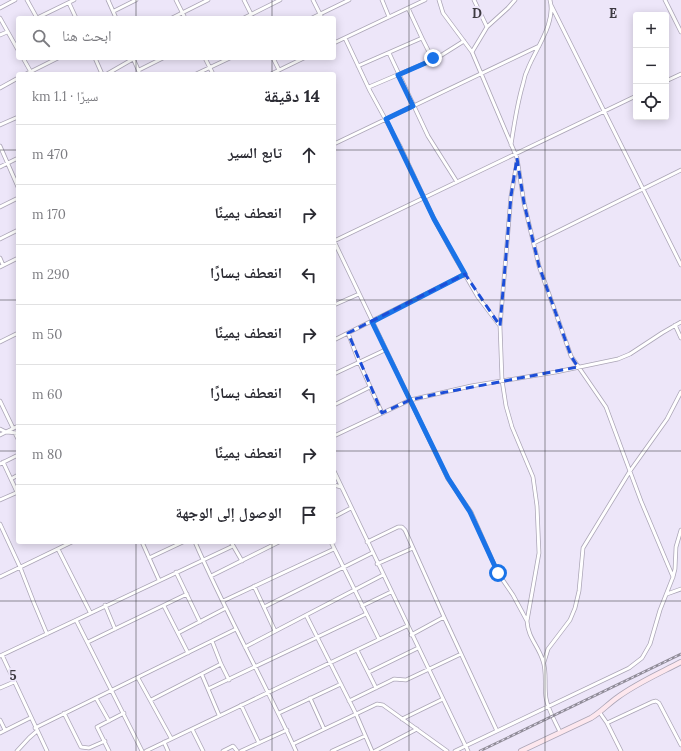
<!DOCTYPE html>
<html lang="ar">
<head>
<meta charset="utf-8">
<style>
	body { margin:0; font-family:Lora,"Noto Naskh Arabic",serif; background:#f2f2f3; color:#2b2b33; direction:rtl }
	.controls { position:absolute; right:12px; top:12px; display:grid; overflow:hidden; border-radius:4px; box-shadow:0 2px 10px #0003 }
	.controls button { width:36px; height:36px; display:grid; place-items:center; padding:0; border:0; border-bottom:1px solid #e1e1e2; background:#fff; color:#2b2b33; font:20px sans-serif }
	.stop { position:absolute; width:12px; height:12px; margin:-9px; border:3px solid #1a73e8; border-radius:50%; background:#fff }
	.stop.end { background:#1a73e8; border-color:#fff; box-shadow:0 1px 4px #0008 }
	.list { margin:0; padding:0; list-style:none }
	h2 { display:flex; justify-content:space-between; align-items:center; height:52px; margin:0; padding:0 16px; font-size:17px }
	h2 small { font-size:13px; font-weight:400; color:#7c7c81 }
	.list li { display:grid; grid-template-columns:26px 1fr auto; gap:12px; align-items:center; box-sizing:border-box; height:60px; padding:0 16px; border-top:1px solid #e1e1e2 }
	.list b { display:block; font-size:15px; white-space:nowrap }
	.list em { font-size:13px; font-style:normal; color:#7c7c81 }
	.icon { flex:none; width:22px; height:22px; fill:none; stroke:currentColor; stroke-width:2; stroke-linecap:round; stroke-linejoin:round }
	.map { position:relative; flex:none; width:681px; height:751px; overflow:hidden; direction:ltr }
	.search { position:absolute; background:#fff; box-shadow:0 2px 10px #0003; left:16px; top:16px; width:320px; height:44px; display:flex; align-items:center; gap:10px; box-sizing:border-box; padding:0 14px; border-radius:4px; color:#7c7c81; font-size:15px }
	.panel { position:absolute; background:#fff; box-shadow:0 2px 10px #0003; left:16px; top:72px; width:320px; height:472px; border-radius:4px; direction:rtl }
	.map>svg:first-child { display:block }
</style>
</head>
<body>
<div class="map">
<svg width="681" height="751" viewBox="0 0 681 751">
	<rect width="100%" height="100%" fill="#ede6f9"/>
	<g fill="none" stroke-linecap="round" stroke-linejoin="round">
		<!-- street casing -->
		<g stroke="#aba5b6" stroke-width="4.5">
			<path id="street" d="M27,0L37,18
				M108,0L116,18
				M176,0L185,18
				M244,0L253,18
				M313,0L322,18
				M382,0L389,17
				M439,0L443,13L472,52L517,158L524,203L539,266L571,356L606,407L641,501L673,577
				M474,0L487,27L508,8L515,0
				M665,0L681,32
				M69,3L76,18
				M551,5L681,265
				M0,8L15,0
				M114,11L136,0
				M0,18L18,50
				M37,18L74,0
				M172,18L208,0
				M244,18L280,0
				M312,18L349,0
				M0,35L7,32
				M345,38L370,91L400,146L434,219L453,254L478,297L500,326
				M422,38L431,56L433,58H437L464,41
				M334,43L425,0
				M472,52L487,27
				M389,53L428,136L457,182
				M23,58L32,74
				M95,58L102,74
				M133,58L140,74
				M205,58L213,74
				M273,58L279,70
				M358,66L422,38L408,8
				M139,70L163,58
				M26,74L58,58
				M107,74L133,59
				M196,74L230,58
				M271,74L304,58
				M666,81L681,74
				M369,87L437,58
				M0,88L18,78
				M0,125L18,117
				M334,144L539,46
				M511,145C514,125 517,104 523,84C524,78 526,72 529,66C537,47 556,22 550,0
				M0,146L18,187
				M517,162L511,196L500,326L502,380L506,406L512,427L533,477L537,506L539,553L527,621C528,638 538,645 543,661C547,672 544,686 546,698C548,710 555,721 560,732
				M0,167L18,158
				M0,207L18,198
				M0,239L18,230
				M534,243L681,170
				M0,258L3,265
				M0,267L18,258
				M334,305L359,294
				M675,325L681,338
				M348,333L359,362L382,413
				M334,340L465,274
				M0,342L18,333
				M334,374L385,350
				M0,401L13,428
				M334,405L370,387
				M0,429L6,432L18,433
				M15,433L18,439
				M0,435L18,426
				M334,436L410,400L471,386L556,372L618,359L630,354L662,333L681,322
				M3,462L17,492
				M0,464L18,455
				M334,471L468,751
				M11,479L18,475
				M334,485L341,487
				M0,500L18,492
				M334,517L351,508
				M0,524L20,567L34,603L47,634
				M142,542L159,580
				M195,542C226,613 264,681 296,751
				M231,542L242,561
				M331,542L379,639
				M367,542L398,527H402L405,530L444,617L497,731
				M58,549L90,612
				M149,558L183,542
				M377,564L413,548
				M176,572L200,622
				M211,576L279,542
				M0,577L72,542
				M254,586L275,631
				M667,594L681,589
				M223,601L334,549
				M105,605L115,629
				M164,606L188,653
				M362,606L391,592
				M264,607L372,553
				M306,615L356,714L372,751
				M76,620L142,751
				M527,621L513,595L498,573L471,512L448,479L334,241L636,96
				M178,633L226,608
				M411,635L444,617
				M212,641L221,664L229,680
				M88,642L187,594
				M245,647L383,575
				M357,650L376,688
				M2,655L47,751
				M0,656L233,546
				M544,662L548,649L570,620L575,608L579,591L583,548L630,471L667,419L681,392
				M369,672L418,648
				M202,675L219,715
				M138,678L171,738
				M0,688L14,682
				M208,689L366,614
				M96,698L109,721
				M310,698L324,729
				M151,700L221,664
				M349,701L388,682L394,679L406,680L461,654
				M241,705L259,743
				M64,713L81,747L89,748L105,741
				M279,713L341,684
				M600,713L607,723L621,751
				M402,719L443,699
				M0,720L5,730
				M607,723L652,702L656,701L659,703L681,745
				M35,728L236,629
				M192,729L203,751
				M0,733L30,718
				M164,742L168,751
				M293,744L377,704L383,705L447,751
				M17,751L29,738L37,731
				M109,751L97,727L124,713
				M146,751L407,626
				M223,751L233,746L234,747L237,751
				M241,751L287,730
				M332,751L365,736
				M375,751L417,729
				M455,751L629,668L642,658L650,644L660,610L673,577L675,569L676,547L681,530"/>
		</g>
		<!-- secondary casing -->
		<g stroke="#aba5b6" stroke-width="6">
			<path id="secondary" d="M521,751L591,718C601,712 608,704 618,697C637,683 660,673 681,662"/>
		</g>
		<!-- street -->
		<use href="#street" stroke="#fff" stroke-width="3"/>
		<!-- secondary -->
		<use href="#secondary" stroke="#fde7ee" stroke-width="4.5"/>
		<!-- rail casing -->
		<g stroke="#908c98" stroke-width="2.5">
			<path id="rail" d="M480,751L681,654"/>
		</g>
		<!-- rail -->
		<use href="#rail" stroke="#ede6f9" stroke-width="1" stroke-dasharray="3" stroke-linecap="butt"/>
	</g>
	<g fill="none" stroke-linecap="round" stroke-linejoin="round">
		<!-- route -->
		<path stroke="#1a73e8" stroke-width="5" d="M433,58H437L398,75L413,106L386,119L434,219L465,274L372,322L448,478L470,512L498,573"/>
	</g>
	<!-- marked area -->
	<path fill="none" stroke="#1d4ed8" stroke-width="3" stroke-dasharray="8 5" stroke-linejoin="round" d="M517,158L524,203L539,266L571,356L578,367L441,393L410,400L382,413L348,333L465,274L500,326L511,196Z"/>
	<!-- grid -->
	<path fill="none" stroke="#3d3a41" stroke-width="1" stroke-opacity="0.55" d="M136,0V18M272,0V18M409,0V751M545,0V751M136,58V74M272,58V74M0,150H18M334,150H681M0,300H18M334,300H681M0,451H18M334,451H681M136,542V751M272,542V751M0,601H681"/>
	<g font-size="13" text-anchor="middle" font-weight="bold" fill="#3d3a41" stroke="#ede6f9" stroke-width="4" stroke-linejoin="round" paint-order="stroke">
		<text x="477" y="18">D</text>
		<text x="613" y="18">E</text>
		<text x="13" y="680">5</text>
	</g>
</svg>
<div class="controls">
<button>+</button>
<button>−</button>
<button><svg class="icon" aria-label="locate" viewBox="0 0 24 24"><circle cx="12" cy="12" r="6"/><path d="M12 2v4M12 18v4M2 12h4M18 12h4"/></svg></button>
</div>
<div class="stop" style="left:498px;top:573px"></div>
<div class="stop end" style="left:433px;top:58px"></div>
<div class="search"><svg class="icon" aria-label="search" viewBox="0 0 24 24"><circle cx="10" cy="10" r="6"/><path d="M15 15l6 6"/></svg>ابحث هنا</div>
<section class="panel">
<h2>14 دقيقة<small>سيرًا · 1.1 km</small></h2>
<ul class="list">
<li><svg class="icon" aria-label="ahead" viewBox="0 0 24 24"><path d="M12 20V5M6 11l6-6 6 6"/></svg><div><b>تابع السير</b></div><em>470 m</em></li>
<li><svg class="icon" aria-label="right" viewBox="0 0 24 24"><path d="M7 20v-9h11M14 6l5 5-5 5"/></svg><div><b>انعطف يمينًا</b></div><em>170 m</em></li>
<li><svg class="icon" aria-label="left" viewBox="0 0 24 24"><path d="M17 20v-9H6M10 6l-5 5 5 5"/></svg><div><b>انعطف يسارًا</b></div><em>290 m</em></li>
<li><svg class="icon" aria-label="right" viewBox="0 0 24 24"><path d="M7 20v-9h11M14 6l5 5-5 5"/></svg><div><b>انعطف يمينًا</b></div><em>50 m</em></li>
<li><svg class="icon" aria-label="left" viewBox="0 0 24 24"><path d="M17 20v-9H6M10 6l-5 5 5 5"/></svg><div><b>انعطف يسارًا</b></div><em>60 m</em></li>
<li><svg class="icon" aria-label="right" viewBox="0 0 24 24"><path d="M7 20v-9h11M14 6l5 5-5 5"/></svg><div><b>انعطف يمينًا</b></div><em>80 m</em></li>
<li><svg class="icon" aria-label="arrive" viewBox="0 0 24 24"><path d="M6 21V4h12l-3 4 3 4H6"/></svg><div><b>الوصول إلى الوجهة</b></div></li>
</ul>
</section>
</div>
</body>
</html>
